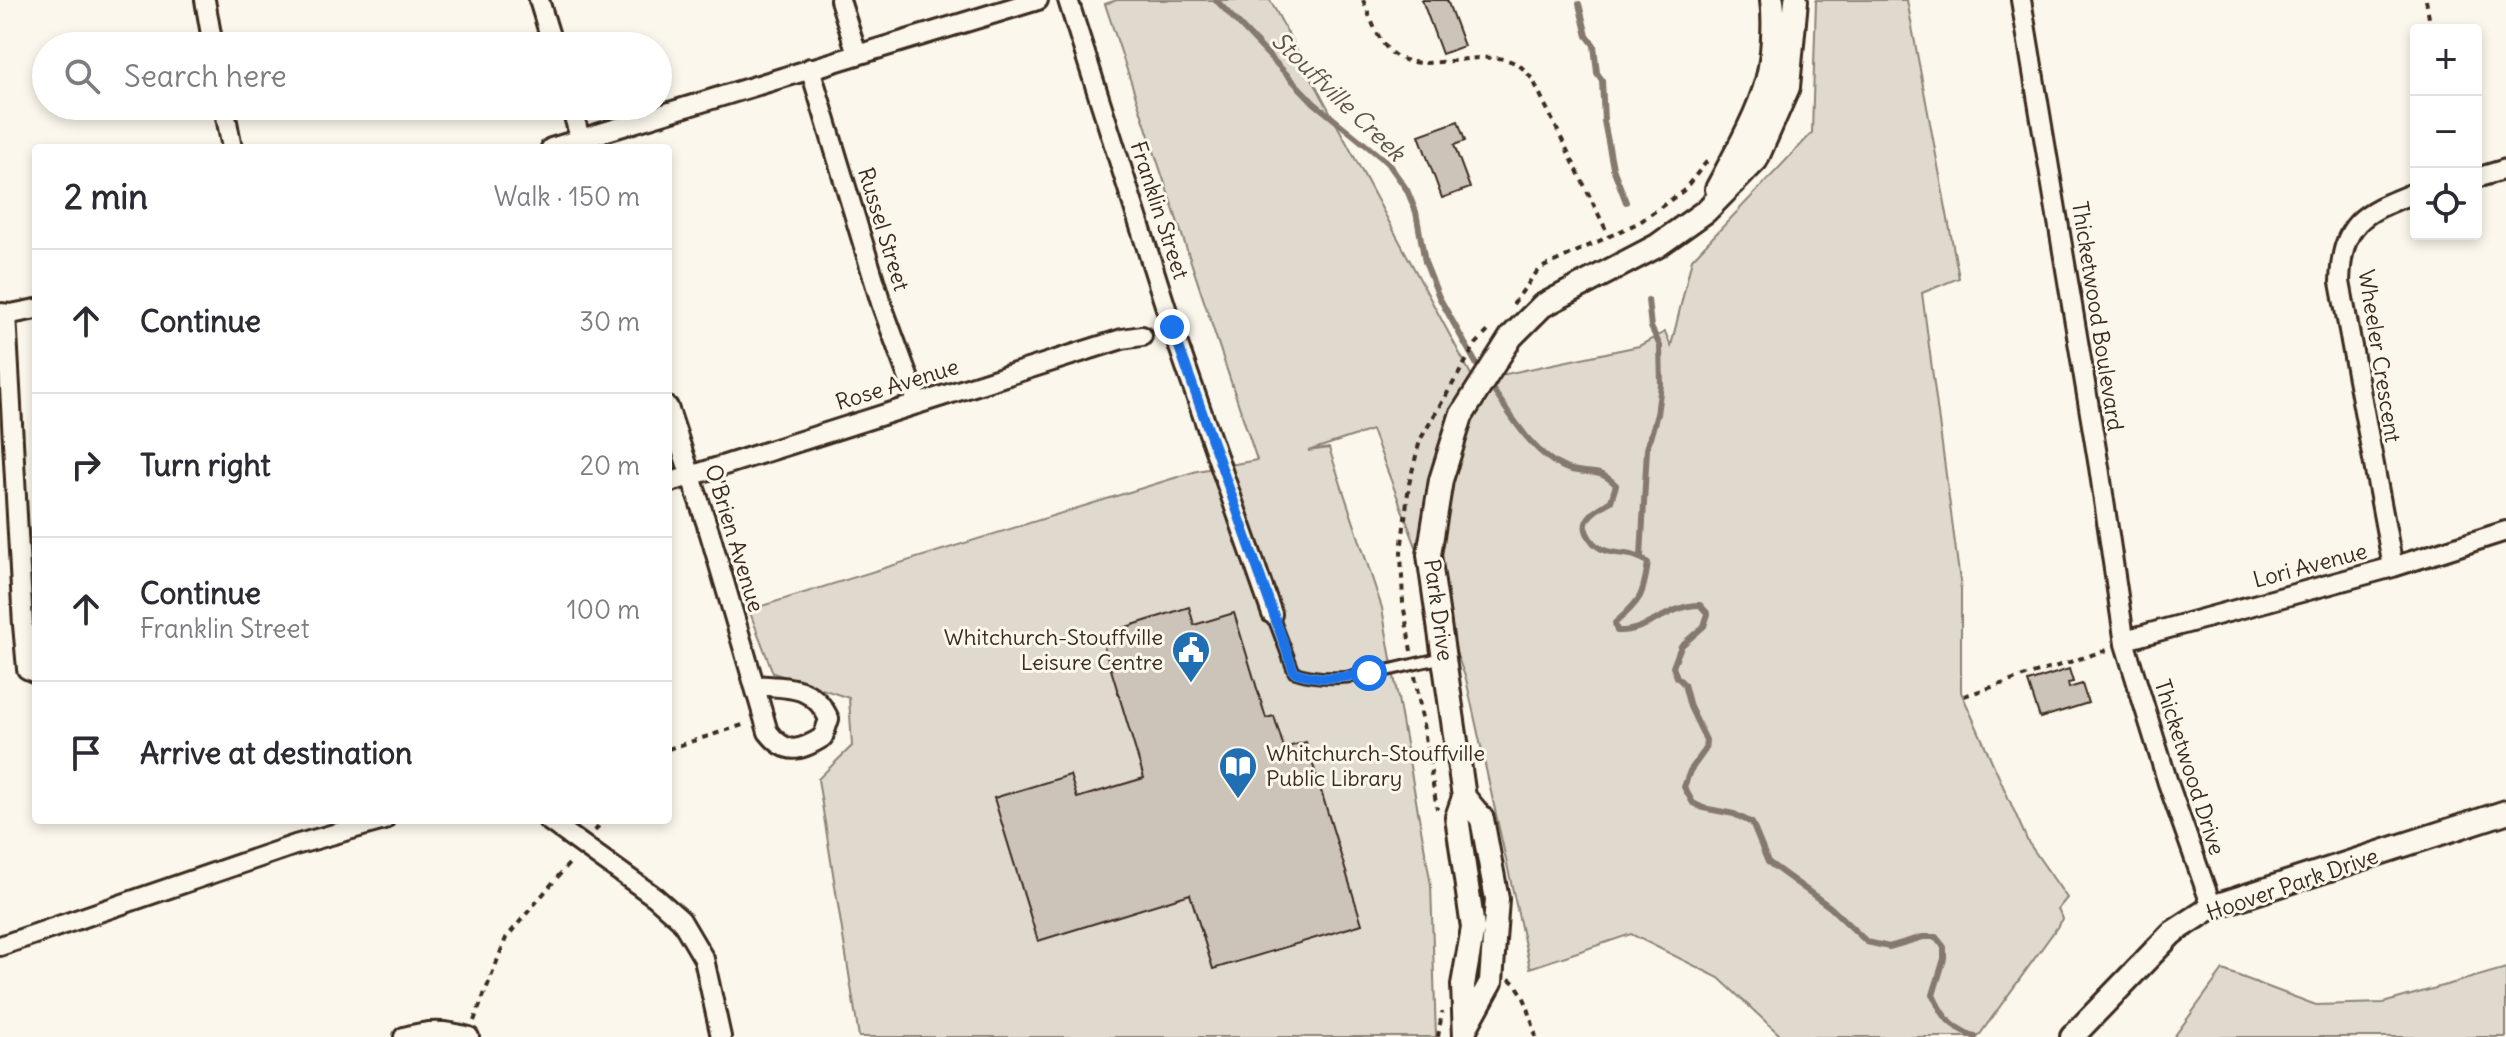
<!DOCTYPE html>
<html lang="en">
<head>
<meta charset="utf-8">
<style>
	body { margin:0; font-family:Delius,sans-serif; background:#f7f7f7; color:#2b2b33 }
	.controls { position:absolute; right:24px; top:24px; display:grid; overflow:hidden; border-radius:8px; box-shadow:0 4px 12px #0003 }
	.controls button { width:72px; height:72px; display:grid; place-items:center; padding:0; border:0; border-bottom:2px solid #e1e1e2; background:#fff; color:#2b2b33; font:40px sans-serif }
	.stop { position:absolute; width:24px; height:24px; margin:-18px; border:6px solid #1a73e8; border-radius:50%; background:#fff }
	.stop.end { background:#1a73e8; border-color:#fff; box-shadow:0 2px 8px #0008 }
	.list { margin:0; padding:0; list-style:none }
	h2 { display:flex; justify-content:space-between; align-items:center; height:104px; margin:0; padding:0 32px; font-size:34px }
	h2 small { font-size:26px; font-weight:400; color:#7c7c81 }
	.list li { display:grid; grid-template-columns:52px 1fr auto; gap:24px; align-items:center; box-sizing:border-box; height:144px; padding:0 32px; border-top:2px solid #e1e1e2 }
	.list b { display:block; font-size:30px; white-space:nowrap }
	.list p { margin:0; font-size:26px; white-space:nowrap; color:#7c7c81 }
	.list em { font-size:26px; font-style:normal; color:#7c7c81 }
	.icon { flex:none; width:44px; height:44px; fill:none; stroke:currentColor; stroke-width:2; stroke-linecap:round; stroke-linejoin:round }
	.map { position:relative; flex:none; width:2506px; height:1037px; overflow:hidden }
	.search { position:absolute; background:#fff; box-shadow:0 4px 12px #0003; left:32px; top:32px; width:640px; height:88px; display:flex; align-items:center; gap:20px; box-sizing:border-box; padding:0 28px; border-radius:44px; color:#7c7c81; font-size:30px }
	.panel { position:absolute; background:#fff; box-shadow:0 4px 12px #0003; left:32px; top:144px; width:640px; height:680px; border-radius:8px }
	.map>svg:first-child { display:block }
</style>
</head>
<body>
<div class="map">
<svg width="2506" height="1037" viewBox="0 0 2506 1037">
	<rect width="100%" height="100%" fill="#fbf7ec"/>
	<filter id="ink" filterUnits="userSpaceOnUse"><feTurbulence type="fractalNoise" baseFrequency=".0125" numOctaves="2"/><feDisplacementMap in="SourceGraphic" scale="16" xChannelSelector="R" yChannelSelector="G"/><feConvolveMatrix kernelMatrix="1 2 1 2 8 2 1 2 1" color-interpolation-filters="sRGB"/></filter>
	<g filter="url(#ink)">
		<!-- green -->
		<path fill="#dfd9ce" stroke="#8d8276" stroke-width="2" d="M1117,0H1270L1483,397H1487L1496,376L1639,346L1665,332L1671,346L1692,259L1812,133L1816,0H1907L1959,278L1922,293L1961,589V692L2028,842L2067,898L2058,909L2063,919L1978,1037H1782L1719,978L1631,934L1530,968L1466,679L1372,430L1308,451L1329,448L1382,608L1431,885L1436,1037H859L818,779L852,746L849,698L773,673L749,610L1197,471L1257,460L1105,4Z
			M2506,968V1037H2174L2223,970L2316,1005L2383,1003Z"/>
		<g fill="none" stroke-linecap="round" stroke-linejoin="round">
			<!-- stream -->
			<path stroke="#85796d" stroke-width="6" d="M1216,0L1314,103L1388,163L1407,190L1416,212L1425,262L1439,297L1482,374
				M1579,4L1587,36L1594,45L1597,73L1602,80L1604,121L1613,168L1626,202
				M1488,383C1509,411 1531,453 1563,467C1584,477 1597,465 1616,485L1611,501C1600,508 1580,517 1587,533C1601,563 1629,546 1648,563C1643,597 1641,600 1615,623L1617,631C1647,633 1670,604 1700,605L1708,614L1704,626L1681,646L1673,667L1677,677L1684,684L1690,707L1706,740L1705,750L1690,771L1684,787L1693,803L1703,808L1734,814L1752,823L1768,862L1830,907L1867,942L1889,947L1923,937H1936L1944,947V959L1933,995C1944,1019 1950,1026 1975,1037
				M1641,557L1647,449L1657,414L1661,385L1660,346L1651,327L1648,300"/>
		</g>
		<!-- building -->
		<path fill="#ccc4b9" stroke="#3b2a1e" stroke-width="2" d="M1422,0H1447L1464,46L1442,54Z
			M1458,121L1465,141L1454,145L1470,188L1442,198L1419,135Z
			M1189,607L1194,625L1234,613L1266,718L1274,716L1284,748L1306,742L1362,924L1213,969L1190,894L1038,941L994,798L1070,775L1077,798L1144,778L1103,643L1120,638L1117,630Z
			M2069,669L2073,682L2068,683L2069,688L2082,684L2088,703L2040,718L2028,682Z"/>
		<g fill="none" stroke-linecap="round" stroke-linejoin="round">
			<!-- service casing -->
			<g stroke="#3b2a1e" stroke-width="15">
				<path id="service" d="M1272,614L1294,672C1341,688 1394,667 1442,658"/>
			</g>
			<!-- minor casing -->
			<g stroke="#3b2a1e" stroke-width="24">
				<path id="minor" d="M205,0L213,46
					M539,0L553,46
					M840,0L857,54
					M1068,0L1172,327L1272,614
					M2021,0L2099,467L2125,644L2168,783L2212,907
					M810,68L881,303L918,404
					M224,106L232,148
					M571,106L583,148
					M551,148L1038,0
					M2476,178L2506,169
					M0,313L11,314L36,309
					M6,314L23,625L27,669L36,673
					M668,407L710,534L768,732C786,755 799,752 823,737L829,719C813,684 788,688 754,685
					M668,483L1122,339L1142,336
					M2393,567L2340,282C2342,220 2364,213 2416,192
					M2125,640L2393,567L2506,531
					M548,820L655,897L681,920L704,959L721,1037
					M0,946L295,845L384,820
					M404,1037C428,1030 445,1030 469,1037"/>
			</g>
			<!-- tertiary casing -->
			<g stroke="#3b2a1e" stroke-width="28">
				<path id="tertiary" d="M1717,189C1734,157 1758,115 1767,81C1773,59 1775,22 1772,0
					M1464,797L1482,819L1497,899L1491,982L1465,1029
					M1465,1037L1463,985L1473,928L1457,817L1464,797L1429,555L1441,480L1461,416L1511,337L1542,306L1657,246L1706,211L1756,160L1788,87L1796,0
					M2072,1037L2172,933L2212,907L2506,812"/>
			</g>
			<!-- path -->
			<path stroke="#3b2a1e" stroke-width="4" stroke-dasharray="6 6" stroke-linecap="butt" d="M1363,0C1371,18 1377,41 1393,54C1422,77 1481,46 1515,63C1522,66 1528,74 1533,80L1609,236
				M2426,0L2431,30
				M1513,304L1539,269L1640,222L1683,191L1708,160
				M1411,651L1403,603L1401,552L1409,484L1420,440L1476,344L1491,328
				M1415,676L1437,809
				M1964,696L2110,649
				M668,749L746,724
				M595,831L603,820
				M1509,979C1526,990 1531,1019 1536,1037
				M474,1021L506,938L572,860
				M1438,1037L1442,1012"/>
			<!-- service -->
			<use href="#service" stroke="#fbf7ec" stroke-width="9"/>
			<!-- minor -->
			<use href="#minor" stroke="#fbf7ec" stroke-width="18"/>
			<!-- tertiary -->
			<use href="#tertiary" stroke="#fbf7ec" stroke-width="22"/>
		</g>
	</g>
	<g fill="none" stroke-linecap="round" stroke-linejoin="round" filter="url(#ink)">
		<!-- route -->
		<path stroke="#1a73e8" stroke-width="10" d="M1172,327L1294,672C1321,681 1341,678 1369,673"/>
	</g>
	<!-- icons -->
	<defs>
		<g id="civic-pin" transform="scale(2)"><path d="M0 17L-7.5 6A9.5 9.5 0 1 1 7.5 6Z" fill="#1f6fb2" stroke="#fbf7ec"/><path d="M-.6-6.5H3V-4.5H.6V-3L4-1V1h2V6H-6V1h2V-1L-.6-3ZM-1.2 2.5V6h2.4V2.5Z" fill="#fff"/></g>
		<g id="library-pin" transform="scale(2)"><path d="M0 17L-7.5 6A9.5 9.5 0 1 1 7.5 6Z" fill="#1f6fb2" stroke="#fbf7ec"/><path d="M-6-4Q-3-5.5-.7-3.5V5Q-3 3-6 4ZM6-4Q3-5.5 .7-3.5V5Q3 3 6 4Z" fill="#fff"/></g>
	</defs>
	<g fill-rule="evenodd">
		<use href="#civic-pin" x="1191" y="650"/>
		<use href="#library-pin" x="1238" y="766"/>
	</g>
	<g text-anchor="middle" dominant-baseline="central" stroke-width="6" stroke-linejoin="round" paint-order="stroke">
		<!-- street labels -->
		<g font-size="22" fill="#3b2a1e" stroke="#fbf7ec">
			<text transform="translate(1160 210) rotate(72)">Franklin Street</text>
			<text transform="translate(884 229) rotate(73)">Russel Street</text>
			<text transform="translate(2098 316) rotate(81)">Thicketwood Boulevard</text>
			<text transform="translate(2380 356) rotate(81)">Wheeler Crescent</text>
			<text transform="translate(897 384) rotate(-17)">Rose Avenue</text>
			<text transform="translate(735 538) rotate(73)">O'Brien Avenue</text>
			<text transform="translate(2310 565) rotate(-15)">Lori Avenue</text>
			<text transform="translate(1439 610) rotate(82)">Park Drive</text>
			<text transform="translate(2190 767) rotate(72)">Thicketwood Drive</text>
			<text transform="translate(2292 884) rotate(-19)">Hoover Park Drive</text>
		</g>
		<!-- poi labels -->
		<g font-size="22" fill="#3b2a1e" stroke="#fbf7ec" text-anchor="end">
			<text x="1163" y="637">Whitchurch-Stouffville<tspan x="1163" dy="25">Leisure Centre</tspan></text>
			<text x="1266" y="753" text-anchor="start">Whitchurch-Stouffville<tspan x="1266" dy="25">Public Library</tspan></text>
		</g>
		<!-- water labels -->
		<g font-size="24" font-style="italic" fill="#605246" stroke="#fbf7ec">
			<text transform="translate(1339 96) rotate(44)">Stouffville Creek</text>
		</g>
	</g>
</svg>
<div class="controls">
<button>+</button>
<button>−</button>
<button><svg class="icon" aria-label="locate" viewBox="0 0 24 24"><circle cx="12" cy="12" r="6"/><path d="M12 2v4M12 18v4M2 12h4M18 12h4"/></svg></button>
</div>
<div class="stop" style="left:1369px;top:673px"></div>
<div class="stop end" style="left:1172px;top:327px"></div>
<div class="search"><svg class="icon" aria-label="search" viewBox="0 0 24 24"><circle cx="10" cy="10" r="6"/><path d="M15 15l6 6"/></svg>Search here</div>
<section class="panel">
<h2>2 min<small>Walk · 150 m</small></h2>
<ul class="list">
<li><svg class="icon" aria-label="ahead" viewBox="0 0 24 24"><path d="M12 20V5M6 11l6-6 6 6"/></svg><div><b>Continue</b></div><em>30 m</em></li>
<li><svg class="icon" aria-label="right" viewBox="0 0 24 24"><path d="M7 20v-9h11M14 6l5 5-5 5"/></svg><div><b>Turn right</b></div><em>20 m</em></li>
<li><svg class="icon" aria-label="ahead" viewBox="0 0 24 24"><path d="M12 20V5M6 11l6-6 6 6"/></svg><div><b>Continue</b><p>Franklin Street</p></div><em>100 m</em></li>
<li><svg class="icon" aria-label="arrive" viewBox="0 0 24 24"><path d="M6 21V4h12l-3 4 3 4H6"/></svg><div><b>Arrive at destination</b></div></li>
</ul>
</section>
</div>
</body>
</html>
